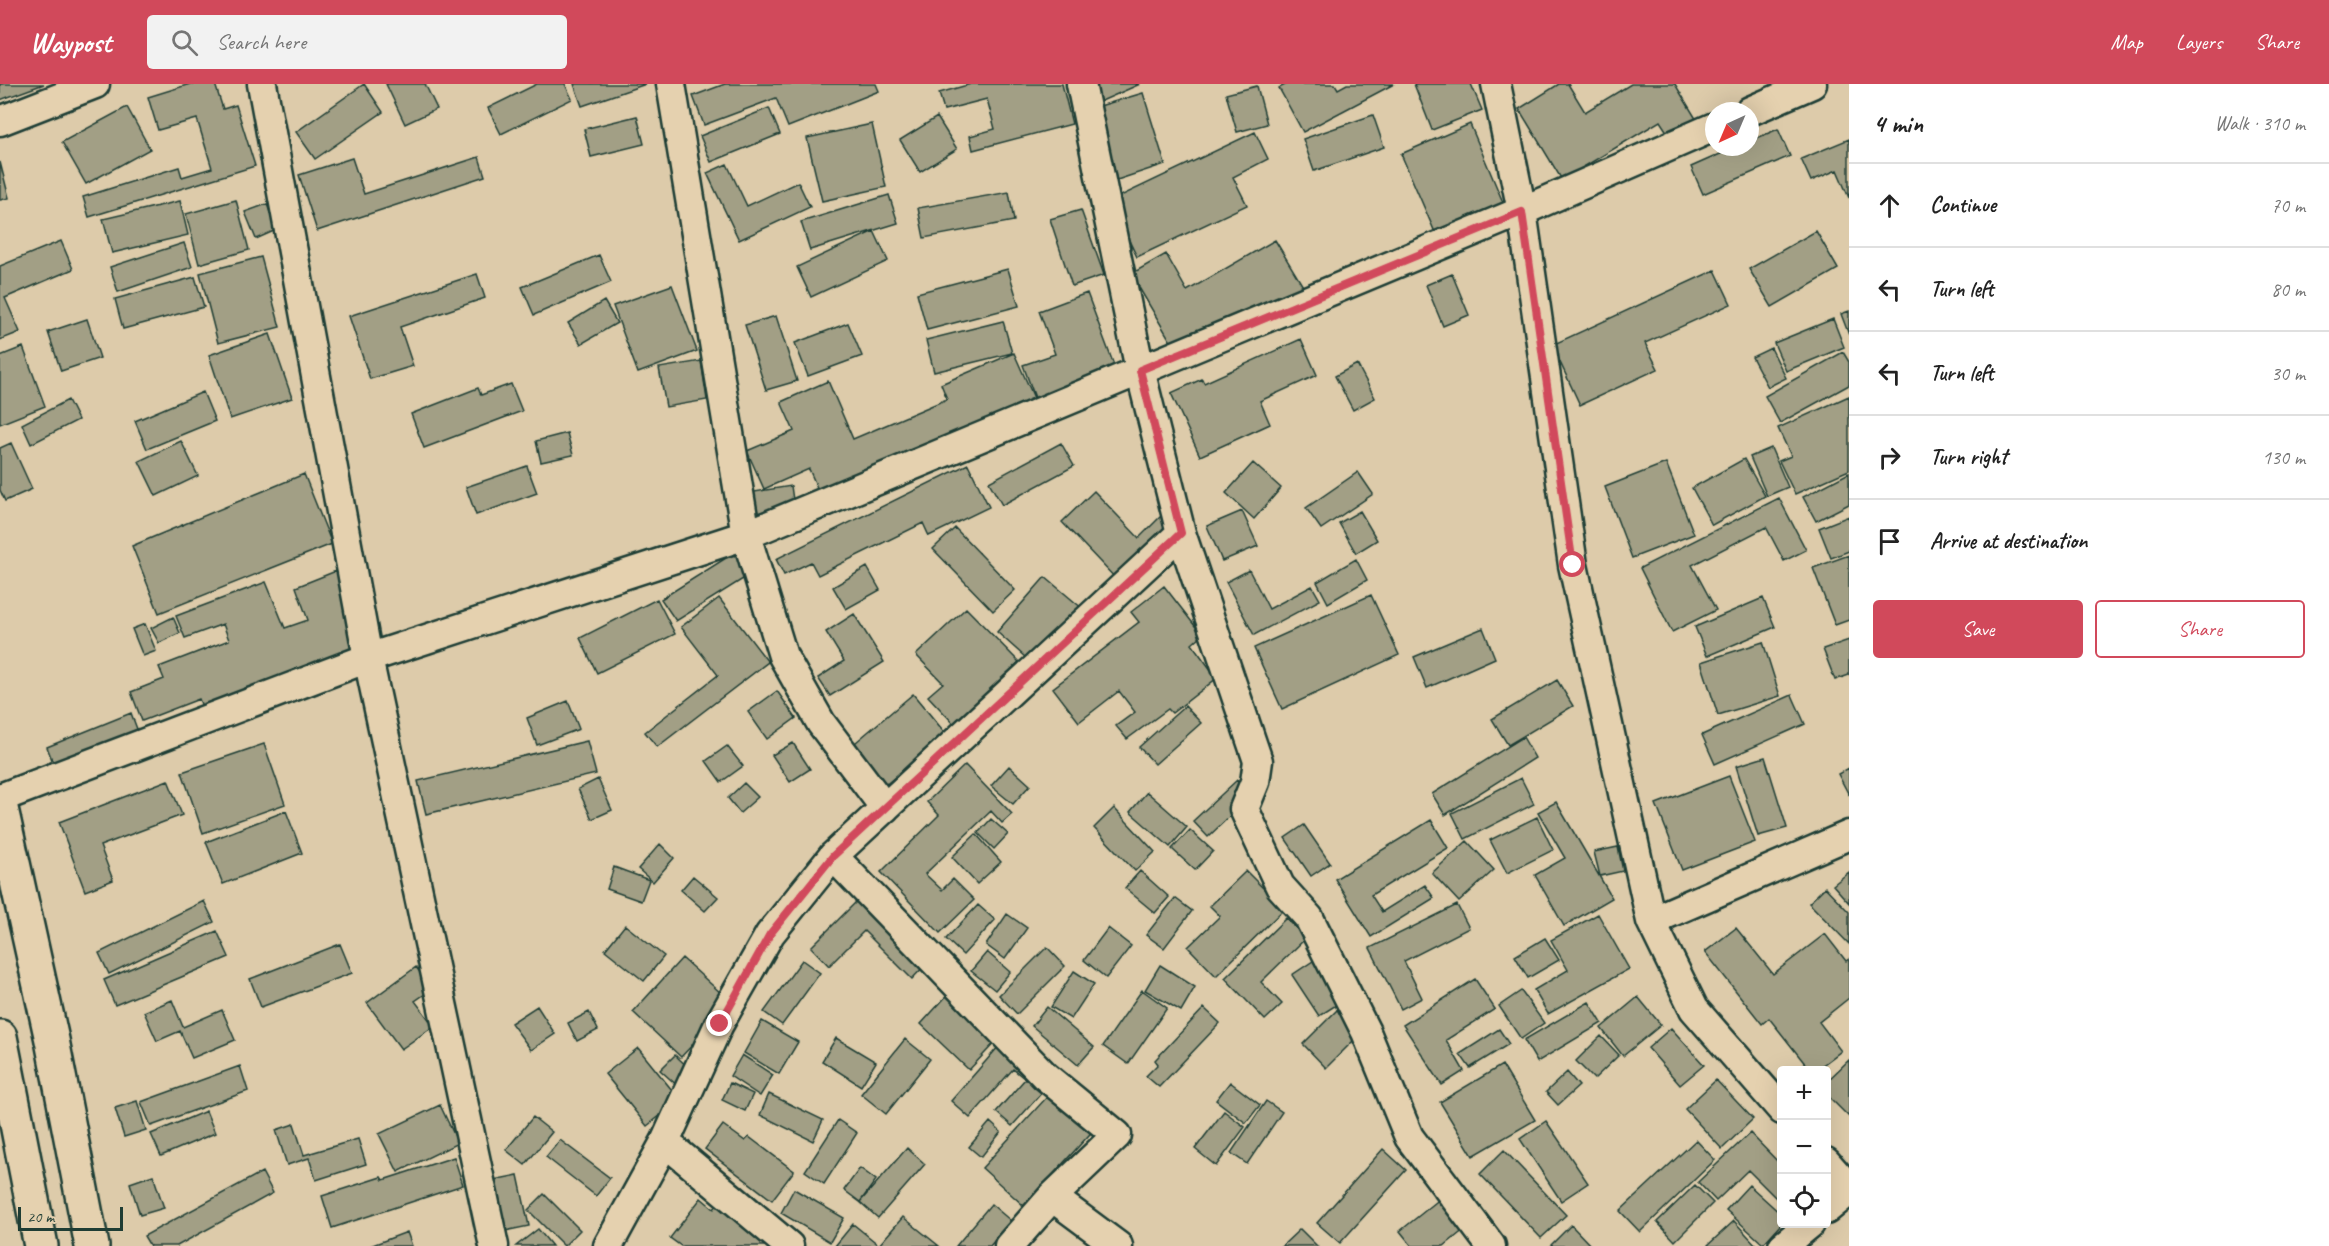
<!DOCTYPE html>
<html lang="en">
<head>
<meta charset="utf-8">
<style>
	body { margin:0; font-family:Caveat,sans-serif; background:#f2f2f2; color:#222 }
	.controls { position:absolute; right:18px; bottom:18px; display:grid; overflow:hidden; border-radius:6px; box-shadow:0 6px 24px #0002 }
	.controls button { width:54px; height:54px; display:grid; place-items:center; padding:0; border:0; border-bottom:2px solid #e0e0e0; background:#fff; color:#222; font:30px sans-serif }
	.compass { position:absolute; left:1705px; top:18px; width:54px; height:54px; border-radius:50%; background:#fff; box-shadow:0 6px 24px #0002; rotate:224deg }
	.scale { position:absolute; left:18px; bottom:15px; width:105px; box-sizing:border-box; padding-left:6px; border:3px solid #1f3d34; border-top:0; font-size:16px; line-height:21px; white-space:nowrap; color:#1f3d34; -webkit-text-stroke:4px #e5d1af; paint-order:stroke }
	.stop { position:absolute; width:18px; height:18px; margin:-14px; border:4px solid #d1495b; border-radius:50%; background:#fff }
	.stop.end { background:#d1495b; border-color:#fff; box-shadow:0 2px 6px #0008 }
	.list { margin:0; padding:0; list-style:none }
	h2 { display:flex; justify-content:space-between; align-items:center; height:78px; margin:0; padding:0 24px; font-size:26px }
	h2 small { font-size:20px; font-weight:400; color:#767676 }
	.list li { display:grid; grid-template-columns:39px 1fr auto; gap:18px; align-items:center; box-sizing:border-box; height:84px; padding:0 24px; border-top:2px solid #e0e0e0 }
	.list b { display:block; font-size:22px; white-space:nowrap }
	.list em { font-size:20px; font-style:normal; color:#767676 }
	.actions { display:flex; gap:12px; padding:18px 24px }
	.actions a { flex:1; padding:14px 0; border:2px solid #d1495b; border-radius:6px; text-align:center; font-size:21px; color:#d1495b }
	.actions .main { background:#d1495b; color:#fff }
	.icon { flex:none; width:33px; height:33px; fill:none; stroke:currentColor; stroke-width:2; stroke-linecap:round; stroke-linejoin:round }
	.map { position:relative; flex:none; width:1849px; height:1162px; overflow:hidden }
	header { display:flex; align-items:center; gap:36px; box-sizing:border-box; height:84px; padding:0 30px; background:#d1495b; color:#fff }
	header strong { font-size:28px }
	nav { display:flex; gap:33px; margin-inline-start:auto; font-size:21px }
	.search { width:420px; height:54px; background:#f2f2f2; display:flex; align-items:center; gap:15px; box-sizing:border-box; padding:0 21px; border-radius:6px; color:#767676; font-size:22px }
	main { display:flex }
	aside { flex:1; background:#fff }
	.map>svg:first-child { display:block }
</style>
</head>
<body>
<header>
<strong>Waypost</strong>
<div class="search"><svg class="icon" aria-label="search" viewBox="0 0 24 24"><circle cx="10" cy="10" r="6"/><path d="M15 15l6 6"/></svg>Search here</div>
<nav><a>Map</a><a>Layers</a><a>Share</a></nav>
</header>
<main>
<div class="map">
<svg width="1849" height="1162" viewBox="0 0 1849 1162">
	<rect width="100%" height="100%" fill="#ddcbaa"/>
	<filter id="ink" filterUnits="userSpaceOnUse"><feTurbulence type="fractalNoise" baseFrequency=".0167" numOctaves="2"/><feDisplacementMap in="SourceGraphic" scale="12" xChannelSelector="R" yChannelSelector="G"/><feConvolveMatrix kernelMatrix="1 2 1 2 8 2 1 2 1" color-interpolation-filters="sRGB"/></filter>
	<g filter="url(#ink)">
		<!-- building -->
		<path fill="#a29f85" stroke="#1f3d34" stroke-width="1.5" d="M0,0H44L0,16Z
			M190,0H215L223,25L236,21L255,82L89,133L83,113L179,83L182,93L212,84L197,35L158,46L148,13Z
			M364,0L383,28L315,75L296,48Z
			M386,0H425L437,25L405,40Z
			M537,0H565L572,15L501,50L488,24Z
			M574,0H646L582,22Z
			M725,0H876L879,7L788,43L776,14L704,41L693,12Z
			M971,0H1062L1072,40L973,66L970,52L995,45L987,15L944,26L939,9Z
			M1088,0H1140L1097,19Z
			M1287,0H1335L1338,5L1347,0H1394L1303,48L1279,4Z
			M1414,0H1471L1482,26L1432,46Z
			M1559,0H1568L1585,28L1631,0H1675L1698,38L1671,54L1660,37L1562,96L1519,25Z
			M1257,2L1267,40L1237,48L1226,10Z
			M1143,9L1165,80L1117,96L1093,24Z
			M127,23L150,65L86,100L62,58Z
			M769,24L780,50L711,78L700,52Z
			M1373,31L1384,63L1314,87L1303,55Z
			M637,32L644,60L591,73L584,45Z
			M937,33L957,65L920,88L900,56Z
			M872,40L886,103L822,117L807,54Z
			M1470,40L1505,123L1437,153L1401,70Z
			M1778,45L1790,72L1703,110L1691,83L1736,63H1750V57Z
			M1255,48L1268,75L1233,93L1247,121L1137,173L1110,117Z
			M1849,55V114L1837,86L1811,97L1801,75Z
			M479,73L485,92L317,147L299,91L352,74L364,110Z
			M0,78L9,114L0,116Z
			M727,80L747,122L798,98L810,123L739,156L707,89Z
			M1009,108L1014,137L924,154L918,124Z
			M889,111L898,139L810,166L801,138Z
			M236,116L249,166L199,180L186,130Z
			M180,117L188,151L112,169L103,135Z
			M267,120L276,146L256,155L245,128Z
			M1081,126L1104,191L1072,202L1050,135Z
			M874,147L888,177L811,213L797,183Z
			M1816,147L1838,185L1772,223L1749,185Z
			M1275,156L1304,204L1181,275L1131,190L1166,170L1187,207Z
			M61,157L73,185L5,214L20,248L0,256V182Z
			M184,159L192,183L118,208L110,183Z
			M599,171L611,198L534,231L522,203Z
			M261,173L280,243L218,259L200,189Z
			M1008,185L1019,222L927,246L917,209Z
			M1715,186L1731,220L1645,259L1658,285L1580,321L1552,261Z
			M477,190L485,214L400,243L413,282L370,295L349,232Z
			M1452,190L1469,231L1443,242L1426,201Z
			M195,193L204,223L123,245L115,215Z
			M672,201L697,267L638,289L613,222Z
			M1087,209L1118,292L1038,322L1023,281L1055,270L1039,227Z
			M604,217L617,239L581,260L568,239Z
			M1849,227V251L1841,230Z
			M776,232L797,297L766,306L745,241Z
			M87,235L100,274L61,287L48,248Z
			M1833,235L1844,263L1786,287L1774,259Z
			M1003,237L1012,269L934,288L926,256Z
			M848,239L862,272L808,292L795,259Z
			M270,250L292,314L230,335L209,271Z
			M1301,255L1317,291L1260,317L1270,340L1200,372L1171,309L1202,295L1204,299Z
			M23,263L45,322L0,340V272Z
			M1771,264L1786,294L1768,303L1752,273Z
			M1843,268L1849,278V301L1780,339L1765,312Z
			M1014,269L1038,323L822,415L809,385L764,405L747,367L794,347L781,318L828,297L853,355L947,315L941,300Z
			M1014,269L1038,323L822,415L809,385L764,405L747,367L794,347L781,318L828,297L853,355L947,315L941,300Z
			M701,277L707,316L666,323L659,284Z
			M1357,280L1375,314L1353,326L1335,292Z
			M511,300L522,327L424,364L411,330L478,304L481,311Z
			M203,308L215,337L147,365L135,337Z
			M1849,312V386L1795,410L1779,377L1791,372L1778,344Z
			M68,316L78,336L31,360L22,340Z
			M567,349L573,371L541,378L536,357Z
			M181,357L198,392L156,412L139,377Z
			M11,359L32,405L5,417L0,406V364Z
			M1061,359L1074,382L1002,421L989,398Z
			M1771,364L1788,403L1767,412L1750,373Z
			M1744,375L1765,412L1712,441L1692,404Z
			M1253,379L1281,404L1254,435L1226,409Z
			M1666,379L1694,450L1632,474L1605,403Z
			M968,380L989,423L929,452L923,439L818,491L811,478L784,491L776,475Z
			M527,382L537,409L476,431L466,403Z
			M1358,388L1373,410L1321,445L1306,424Z
			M1849,389V420L1816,437L1803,413Z
			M304,390L332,460L159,529L132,462Z
			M791,402L794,423L751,430L748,409Z
			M1094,407L1139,454L1164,429L1177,442L1119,498L1062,438Z
			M1779,414L1806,466L1784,477L1766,443L1692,481L1716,526L1672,548L1640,484Z
			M1242,427L1258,462L1222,477L1207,442Z
			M1360,427L1377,456L1356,469L1339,439Z
			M1849,432V467L1831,474L1819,444Z
			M955,444L1015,506L993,527L933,465Z
			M737,467L751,490L676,537L661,515Z
			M1849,471V536L1835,541L1813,484Z
			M1356,475L1367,496L1328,519L1317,498Z
			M867,483L880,506L846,525L833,503Z
			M1249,486L1269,525L1312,502L1320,516L1254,551L1226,498Z
			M336,487L368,571L206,633L199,615L142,637L131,608L164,595L159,583L229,556L223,540L185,554L176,532L266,498L285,544L308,536L296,503Z
			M1045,493L1083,525L1034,581L997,548Z
			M1164,502L1202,551L1192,560L1217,594L1172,629L1168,625L1127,655L1116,642L1135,628L1119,607L1079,638L1053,604L1139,538L1131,528Z
			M1371,511L1399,571L1282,625L1254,564Z
			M719,514L768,578L657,663L645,648L718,591L681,543Z
			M1763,514L1775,543L1707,572L1695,543Z
			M657,515L675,550L597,589L580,554Z
			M966,524L1019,578L955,641L928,612L943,599L916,571Z
			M854,530L884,578L830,612L818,594L844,577L826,548Z
			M173,533L180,549L159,559L151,544Z
			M145,540L156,567L143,572L132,545Z
			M1483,544L1495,574L1427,604L1414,573Z
			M1849,556V591L1835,596L1823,565Z
			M1763,558L1780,612L1718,631L1701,578Z
			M1557,596L1573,622L1508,661L1492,635Z
			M777,607L796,634L767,655L748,628Z
			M913,610L946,650L876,709L843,669Z
			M1792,611L1805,640L1715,680L1702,651Z
			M568,617L579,645L537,661L527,634Z
			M1185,622L1201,639L1155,680L1139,663Z
			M131,629L140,653L56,686L47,663Z
			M1523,653L1535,674L1445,731L1432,710Z
			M587,657L596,690L426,730L418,697Z
			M793,659L810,685L790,698L772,671Z
			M264,660L285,720L203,749L182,688Z
			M727,662L743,682L721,698L706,677Z
			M1765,673L1787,744L1758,752L1736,682Z
			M965,681L1012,730L1002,739L991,727L925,790L942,806L953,795L974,816L940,849L881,788L939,731L927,718Z
			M1009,682L1030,701L1013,720L991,702Z
			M1849,684V711L1838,690Z
			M1729,692L1755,758L1682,786L1656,720Z
			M1521,694L1534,720L1465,755L1452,729Z
			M598,695L612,726L592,735L578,705Z
			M168,696L182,731L100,762L113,796L85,807L59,738Z
			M1237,696L1251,712L1208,753L1193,737Z
			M744,699L758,713L740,729L728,714Z
			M1147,708L1187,743L1170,763L1130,728Z
			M1556,718L1612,814L1564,842L1535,791L1565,774L1538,728Z
			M1114,724L1155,768L1135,787L1094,744Z
			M286,727L302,769L223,800L206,758Z
			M1537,733L1553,766L1507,789L1490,756Z
			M991,735L1008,750L994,765L978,749Z
			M1431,736L1448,764L1371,811L1382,828L1425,801L1434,814L1371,853L1335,795Z
			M1431,736L1448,764L1371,811L1382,828L1425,801L1434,814L1371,853L1335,795Z
			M1304,741L1330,779L1311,792L1285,754Z
			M1190,746L1213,767L1195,786L1172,765Z
			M976,750L1001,778L977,800L952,773Z
			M1467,757L1494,786L1459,818L1432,789Z
			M660,760L674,774L653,798L638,785Z
			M1618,763L1623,787L1600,792L1594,768Z
			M614,783L649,796L641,817L607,805Z
			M1140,787L1169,813L1155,829L1125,804Z
			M1246,787L1284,825L1216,892L1188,863L1220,832L1210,822Z
			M1849,788V819L1833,801Z
			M693,792L718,813L705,827L681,806Z
			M1825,803L1849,828V860L1809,819Z
			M864,810L930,876L912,895L864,847L829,882L811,863Z
			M1175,814L1192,827L1164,864L1146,851Z
			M204,817L214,838L109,890L99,869Z
			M978,821L995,836L963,871L946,855Z
			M1457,821L1469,844L1404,877L1422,914L1401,925L1370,864Z
			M1007,830L1027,844L1005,875L986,861Z
			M1598,830L1629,885L1548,930L1534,906L1568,886L1551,856Z
			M1598,830L1629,885L1548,930L1534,906L1568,886L1551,856Z
			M1286,834L1306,854L1261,898L1282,920L1265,936L1225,894Z
			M625,841L664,872L644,897L605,866Z
			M1108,844L1131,862L1106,894L1084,876Z
			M1736,844L1773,890L1825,850L1846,877L1849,875V914L1819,938L1841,967L1816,986H1810L1769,934L1762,940L1705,868Z
			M217,847L229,873L115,921L104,896Z
			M1545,854L1559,876L1528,894L1515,872Z
			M1545,854L1559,876L1528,894L1515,872Z
			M340,860L352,889L261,923L250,895Z
			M1047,863L1065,882L1017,930L999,911Z
			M987,868L1010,888L995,906L971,887Z
			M682,874L732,919L681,973L633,928Z
			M802,876L820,889L782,941L764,928Z
			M1313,877L1341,918L1319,932L1292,891Z
			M1160,881L1195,903L1181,927L1145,906Z
			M416,883L432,905L415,917L434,942L401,965L367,919Z
			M1074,887L1094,900L1071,935L1051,923Z
			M1475,895L1495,925L1446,956L1464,987L1442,1001L1403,941Z
			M952,906L1001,952L969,986L921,940Z
			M1142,906L1167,924L1128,980L1103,962Z
			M1521,907L1544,939L1521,955L1499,922Z
			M1638,913L1661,941L1623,972L1601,944Z
			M172,916L183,943L222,926L235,956L192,974L180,947L157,957L144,928Z
			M1589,918L1602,939L1537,978L1524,956Z
			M537,922L555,950L531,966L511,939Z
			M1047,923L1094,963L1078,981L1032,942Z
			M1204,924L1220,939L1159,1003L1146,992L1158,980L1155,976Z
			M1339,924L1363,947L1326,984L1303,960Z
			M589,928L598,946L577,957L568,939Z
			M762,937L798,958L779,990L744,969Z
			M1671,944L1704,981L1680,1001L1648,964Z
			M1499,945L1509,960L1470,984L1460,970Z
			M1601,952L1619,971L1594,995L1576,977Z
			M836,954L876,978L861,1002L822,977Z
			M1006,954L1053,996L1012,1042L996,1028L1025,995L1013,985L970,1034L951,1017Z
			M905,955L930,975L886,1030L861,1010Z
			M638,964L680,1016L647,1042L605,990Z
			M675,971L694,989L680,1004L660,986Z
			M742,971L773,991L760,1012L730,992Z
			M1849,976V1033L1826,1010V998Z
			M1502,981L1535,1036L1473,1072L1440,1018Z
			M240,982L248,1007L151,1042L141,1018Z
			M1567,988L1579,1002L1558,1021L1546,1008Z
			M1716,996L1753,1035L1722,1065L1685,1025Z
			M1230,998L1260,1021L1246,1039L1216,1016Z
			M730,999L753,1010L745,1027L722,1016Z
			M1058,1001L1100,1039L1024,1122L982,1084Z
			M769,1010L823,1036L813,1057L760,1031Z
			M137,1017L146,1046L124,1053L115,1024Z
			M1266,1017L1282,1028L1247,1080L1231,1069Z
			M440,1021L458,1059L398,1088L379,1050Z
			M206,1027L215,1049L161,1072L151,1050Z
			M1224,1027L1245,1043L1216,1082L1195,1065Z
			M533,1033L552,1048L525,1081L506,1066Z
			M838,1036L857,1049L824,1100L805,1087Z
			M1546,1037L1588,1099L1561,1117L1520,1055Z
			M990,1038L1001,1048L981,1073L969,1063Z
			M294,1040L304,1071L358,1055L366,1080L316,1096L309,1074L287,1081L276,1046Z
			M723,1041L745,1057L749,1053L794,1087L772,1116L705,1065Z
			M1750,1049L1782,1082V1120L1748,1086L1716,1117L1698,1098Z
			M1750,1049L1782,1082V1120L1748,1086L1716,1117L1698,1098Z
			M560,1056L610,1094L596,1112L546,1073Z
			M1696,1056L1715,1076L1640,1148L1620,1127Z
			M907,1064L925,1080L878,1134L860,1118Z
			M1383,1065L1406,1086L1340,1159L1317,1139Z
			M1504,1066L1566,1131L1541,1154L1480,1090Z
			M454,1073L463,1101L332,1144L322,1112L381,1093L383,1096Z
			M860,1084L876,1096L860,1118L844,1106Z
			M262,1088L273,1109L177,1162H150L144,1152Z
			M153,1091L164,1124L140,1131L130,1099Z
			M518,1091L529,1142L500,1148L488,1097Z
			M1695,1101L1713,1119L1675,1157L1657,1138Z
			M1749,1101L1782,1131V1139L1763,1160L1726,1126Z
			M794,1105L844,1134L830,1158L781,1129Z
			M544,1110L580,1146L564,1162L528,1126Z
			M1446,1110L1470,1141L1444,1162H1412L1400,1147Z
			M701,1114L714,1125L721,1116L779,1162H681L670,1154Z
			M991,1120L1011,1137L990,1162H956Z
			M903,1133L939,1162H835L853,1140L879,1161Z
			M1734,1137L1757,1162H1709L1708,1161Z
			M1571,1141L1591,1162H1550Z
			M538,1145L552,1162H516Z
			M1300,1145L1317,1162H1282Z
			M407,1148L412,1162H370Z"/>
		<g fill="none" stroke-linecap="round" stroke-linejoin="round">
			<!-- street casing -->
			<g stroke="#1f3d34" stroke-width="33">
				<path id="street" d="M262,0L368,574L494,1162
					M671,0L746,451L783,572L821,639L885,724
					M1081,0L1140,286L1181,449L1258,677L1255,698L1244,725L1280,802L1309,834L1366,948L1409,1053L1491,1162
					M1496,0L1522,127L1573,481L1651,837L1694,925L1782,1026
					M1750,27L1812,0
					M0,37L95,0
					M0,714L368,574L746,451L1522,127L1714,43
					M833,772L1045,992L1117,1051L1052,1113L1009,1162
					M1651,837L1849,751
					M665,1058L789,1162
					M1826,1078L1849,1104
					M1052,1113L1118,1162
					M1826,1126L1849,1107
					M608,1162L665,1058L719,940L770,850L833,772L1181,449
					M1783,1162L1810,1140"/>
			</g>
			<!-- secondary casing -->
			<g stroke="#1f3d34" stroke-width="38">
				<path id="secondary" d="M0,720L52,956L92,1162
					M0,953L41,1162"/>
			</g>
			<!-- street -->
			<use href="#street" stroke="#e5d1af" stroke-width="28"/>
			<!-- secondary -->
			<use href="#secondary" stroke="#e5d1af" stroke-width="33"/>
		</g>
	</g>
	<g fill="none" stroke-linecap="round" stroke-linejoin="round" filter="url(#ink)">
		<!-- route -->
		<path stroke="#d1495b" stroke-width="8" d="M720,940L770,850L833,772L1181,449L1140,286L1522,128L1573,481"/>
	</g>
</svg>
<div class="controls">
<button>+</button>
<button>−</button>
<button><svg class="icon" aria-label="locate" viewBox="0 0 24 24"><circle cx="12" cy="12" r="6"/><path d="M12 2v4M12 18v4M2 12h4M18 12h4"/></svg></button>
</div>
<svg class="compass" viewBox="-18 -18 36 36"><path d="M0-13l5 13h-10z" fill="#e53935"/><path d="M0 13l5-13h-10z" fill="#767676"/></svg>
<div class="scale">20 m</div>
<div class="stop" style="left:1573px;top:481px"></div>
<div class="stop end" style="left:720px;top:940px"></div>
</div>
<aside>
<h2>4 min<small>Walk · 310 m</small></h2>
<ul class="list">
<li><svg class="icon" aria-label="ahead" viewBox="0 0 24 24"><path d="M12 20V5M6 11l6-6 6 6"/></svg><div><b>Continue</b></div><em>70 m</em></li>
<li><svg class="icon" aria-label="left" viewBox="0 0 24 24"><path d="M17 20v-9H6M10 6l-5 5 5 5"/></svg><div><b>Turn left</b></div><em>80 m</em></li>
<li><svg class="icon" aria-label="left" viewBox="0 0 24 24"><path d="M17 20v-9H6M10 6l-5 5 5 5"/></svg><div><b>Turn left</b></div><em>30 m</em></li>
<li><svg class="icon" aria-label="right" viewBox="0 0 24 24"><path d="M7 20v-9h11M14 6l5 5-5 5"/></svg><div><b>Turn right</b></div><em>130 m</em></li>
<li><svg class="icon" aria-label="arrive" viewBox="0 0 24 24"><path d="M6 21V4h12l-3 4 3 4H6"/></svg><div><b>Arrive at destination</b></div></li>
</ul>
<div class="actions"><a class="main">Save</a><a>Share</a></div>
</aside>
</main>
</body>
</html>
